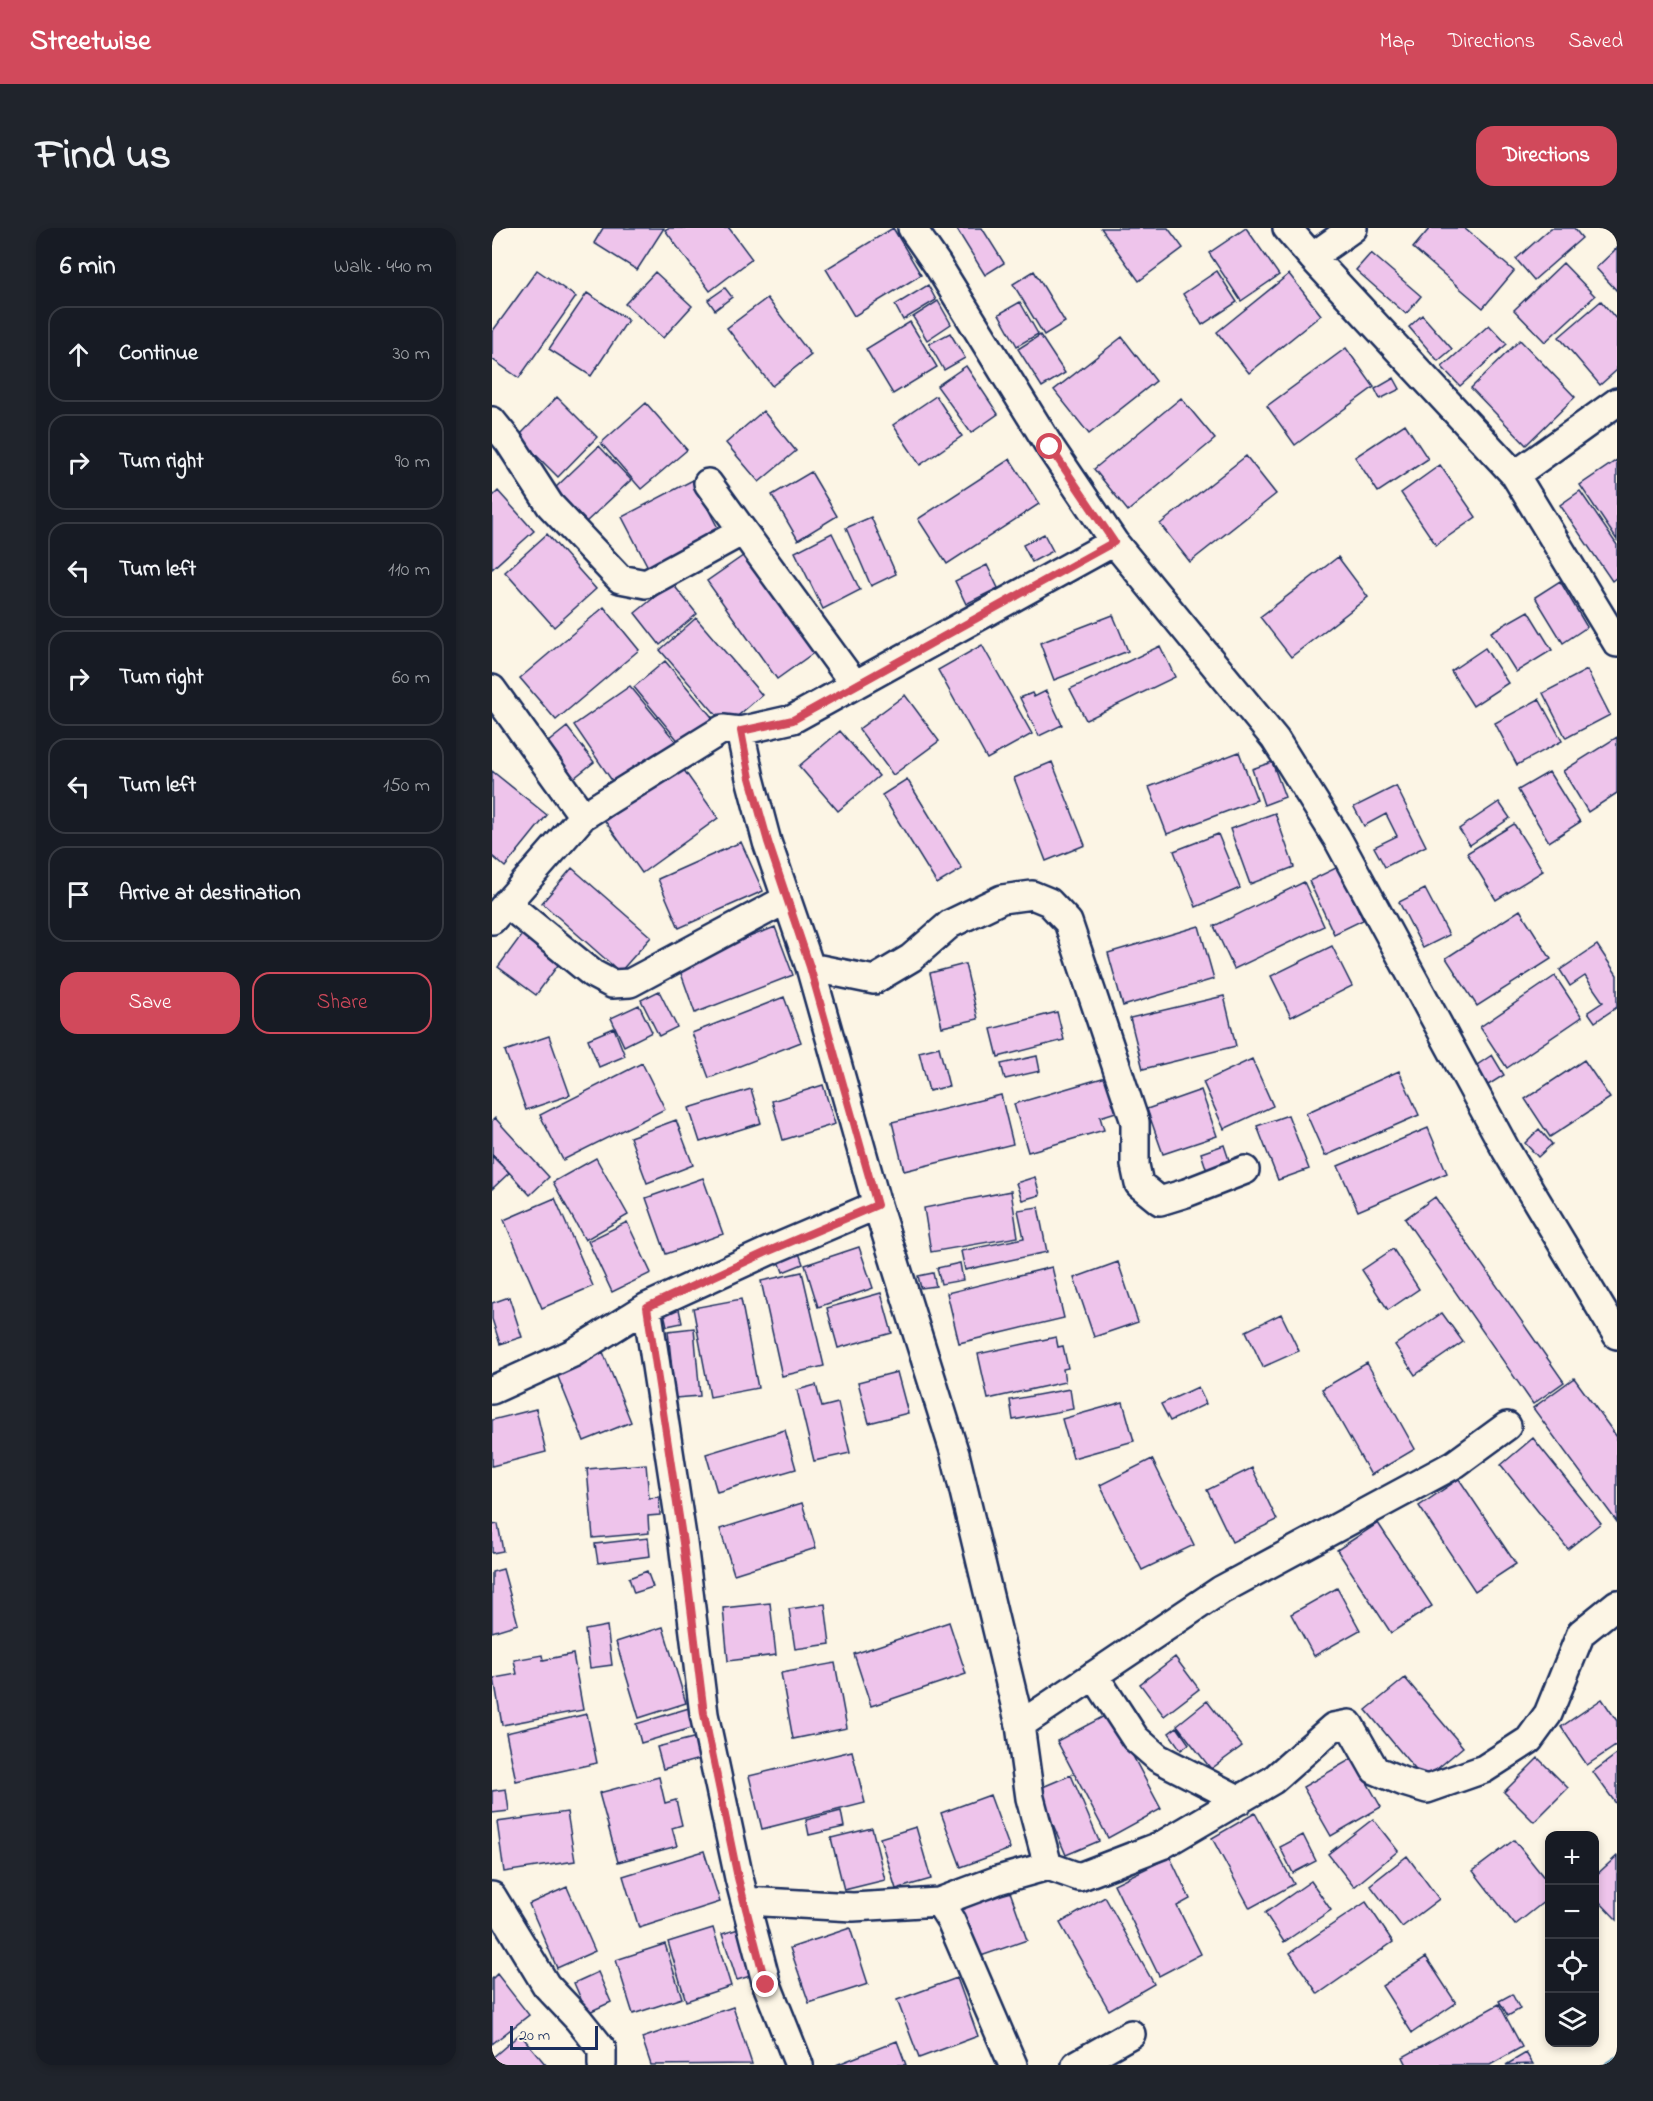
<!DOCTYPE html>
<html lang="en">
<head>
<meta charset="utf-8">
<style>
	body { margin:0; font-family:"Indie Flower",sans-serif; background:#20242c; color:#f1f3f6 }
	.controls { position:absolute; right:18px; bottom:18px; display:grid; overflow:hidden; border-radius:12px; box-shadow:0 3px 9px #0003 }
	.controls button { width:54px; height:54px; display:grid; place-items:center; padding:0; border:0; border-bottom:2px solid #363941; background:#171b24; color:#f1f3f6; font:30px sans-serif }
	.scale { position:absolute; left:18px; bottom:15px; width:88px; box-sizing:border-box; padding-left:6px; border:3px solid #1b2f5e; border-top:0; font-size:16px; line-height:21px; white-space:nowrap; color:#1b2f5e; -webkit-text-stroke:4px #fcf5e5; paint-order:stroke }
	.stop { position:absolute; width:18px; height:18px; margin:-14px; border:4px solid #d1495b; border-radius:50%; background:#fff }
	.stop.end { background:#d1495b; border-color:#fff; box-shadow:0 2px 6px #0008 }
	.list { margin:0; padding:0; list-style:none }
	h2 { display:flex; justify-content:space-between; align-items:center; height:78px; margin:0; padding:0 24px; font-size:26px }
	h2 small { font-size:20px; font-weight:400; color:#9ea1a6 }
	.list li { display:grid; grid-template-columns:39px 1fr auto; gap:18px; align-items:center; box-sizing:border-box; height:96px; margin:0 12px 12px; padding:0 12px; border:2px solid #363941; border-radius:18px }
	.list b { display:block; font-size:22px; white-space:nowrap }
	.list em { font-size:20px; font-style:normal; color:#9ea1a6 }
	.actions { display:flex; gap:12px; padding:18px 24px }
	.actions a { flex:1; padding:14px 0; border:2px solid #d1495b; border-radius:18px; text-align:center; font-size:21px; color:#d1495b }
	.actions .main { background:#d1495b; color:#fff }
	.icon { flex:none; width:33px; height:33px; fill:none; stroke:currentColor; stroke-width:2; stroke-linecap:round; stroke-linejoin:round }
	.map { position:relative; flex:none; width:1125px; height:1837px; overflow:hidden; border-radius:18px }
	header { display:flex; align-items:center; gap:36px; box-sizing:border-box; height:84px; padding:0 30px; background:#d1495b; color:#fff }
	header strong { font-size:28px }
	nav { display:flex; gap:33px; margin-inline-start:auto; font-size:21px }
	.intro { display:flex; align-items:center; justify-content:space-between; box-sizing:border-box; height:144px; padding:0 36px }
	h1 { margin:0; font-size:42px }
	.button { padding:15px 27px; border-radius:18px; background:#d1495b; color:#fff; font-size:21px; font-weight:700 }
	main { display:flex; gap:36px; padding:0 36px }
	aside { flex:1; background:#171b24; border-radius:18px; box-shadow:0 3px 9px #0003 }
	.map>svg:first-child { display:block }
</style>
</head>
<body>
<header>
<strong>Streetwise</strong>
<nav><a>Map</a><a>Directions</a><a>Saved</a></nav>
</header>
<div class="intro"><h1>Find us</h1><a class="button">Directions</a></div>
<main>
<aside>
<h2>6 min<small>Walk · 440 m</small></h2>
<ul class="list">
<li><svg class="icon" aria-label="ahead" viewBox="0 0 24 24"><path d="M12 20V5M6 11l6-6 6 6"/></svg><div><b>Continue</b></div><em>30 m</em></li>
<li><svg class="icon" aria-label="right" viewBox="0 0 24 24"><path d="M7 20v-9h11M14 6l5 5-5 5"/></svg><div><b>Turn right</b></div><em>90 m</em></li>
<li><svg class="icon" aria-label="left" viewBox="0 0 24 24"><path d="M17 20v-9H6M10 6l-5 5 5 5"/></svg><div><b>Turn left</b></div><em>110 m</em></li>
<li><svg class="icon" aria-label="right" viewBox="0 0 24 24"><path d="M7 20v-9h11M14 6l5 5-5 5"/></svg><div><b>Turn right</b></div><em>60 m</em></li>
<li><svg class="icon" aria-label="left" viewBox="0 0 24 24"><path d="M17 20v-9H6M10 6l-5 5 5 5"/></svg><div><b>Turn left</b></div><em>150 m</em></li>
<li><svg class="icon" aria-label="arrive" viewBox="0 0 24 24"><path d="M6 21V4h12l-3 4 3 4H6"/></svg><div><b>Arrive at destination</b></div></li>
</ul>
<div class="actions"><a class="main">Save</a><a>Share</a></div>
</aside>
<div class="map">
<svg width="1125" height="1837" viewBox="0 0 1125 1837">
	<rect width="100%" height="100%" fill="#fcf5e5"/>
	<filter id="ink" filterUnits="userSpaceOnUse"><feTurbulence type="fractalNoise" baseFrequency=".0167" numOctaves="2"/><feDisplacementMap in="SourceGraphic" scale="12" xChannelSelector="R" yChannelSelector="G"/><feConvolveMatrix kernelMatrix="1 2 1 2 8 2 1 2 1" color-interpolation-filters="sRGB"/></filter>
	<g filter="url(#ink)">
		<g fill="none" stroke-linecap="round" stroke-linejoin="round">
			<!-- stream -->
			<path stroke="#6197b6" stroke-width="9" d="M1117,1837L1125,1832"/>
		</g>
		<!-- building -->
		<path fill="#eec4eb" stroke="#1b2f5e" stroke-width="1.5" d="M111,0H172L145,42L102,15Z
			M176,0H237L260,31L218,63L173,2Z
			M401,0L429,47L362,88L334,41Z
			M464,0H490L512,35L493,47Z
			M609,0H676L691,20L647,53Z
			M754,0L787,47L749,73L717,25Z
			M938,0H972L1022,43L991,80L921,20Z
			M1059,0H1082L1090,10L1042,52L1024,31Z
			M1125,20V63L1104,40Z
			M879,25L929,68L914,86L864,42Z
			M1071,35L1103,68L1053,114L1022,82Z
			M45,42L84,69L27,150L0,131V104Z
			M542,43L573,94L552,107L521,56Z
			M725,43L745,74L710,97L691,66Z
			M163,44L200,78L171,110L133,76Z
			M797,46L829,87L757,145L725,104Z
			M436,57L444,72L411,92L403,77Z
			M233,60L240,69L223,82L216,72Z
			M95,65L136,92L99,148L57,121Z
			M275,70L319,127L280,158L235,100Z
			M446,73L459,96L435,112L421,89Z
			M1109,73L1125,92V142L1108,157L1067,109Z
			M528,74L546,106L525,118L507,86Z
			M930,87L960,121L946,133L917,99Z
			M418,94L445,139L401,166L374,121Z
			M997,97L1015,116L968,158L950,139Z
			M458,105L473,130L452,142L437,116Z
			M548,107L573,145L550,159L526,121Z
			M630,109L664,153L597,206L562,162Z
			M1028,112L1083,169L1034,217L979,160Z
			M854,120L882,159L803,217L775,178Z
			M474,138L506,186L479,205L445,158Z
			M902,150L908,161L888,171L883,161Z
			M444,168L470,208L428,237L401,197Z
			M65,169L105,209L66,249L26,209Z
			M689,170L723,211L636,283L602,241Z
			M154,175L195,222L149,261L109,215Z
			M271,183L304,223L267,254L234,215Z
			M913,196L936,231L886,264L863,229Z
			M107,218L139,252L94,294L62,261Z
			M754,228L784,266L698,334L668,296Z
			M518,231L547,276L455,336L426,291Z
			M1125,232V312L1088,257Z
			M948,237L984,289L944,317L909,265Z
			M319,244L345,288L306,312L280,267Z
			M201,252L227,302L156,339L130,289Z
			M6,263L42,303L0,341V269Z
			M1088,263L1125,317V349L1120,353L1068,277Z
			M379,289L404,346L379,358L354,300Z
			M340,305L368,362L331,381L303,324Z
			M55,306L104,361L62,399L13,344Z
			M552,306L561,323L540,334L531,317Z
			M261,321L331,418L285,451L215,353Z
			M846,329L876,369L799,429L768,389Z
			M495,337L506,360L474,376L463,353Z
			M1068,353L1095,399L1071,415L1043,369Z
			M180,355L205,386L168,417L143,385Z
			M112,379L147,422L64,492L28,450Z
			M1036,383L1060,422L1024,444L999,404Z
			M621,387L636,423L562,452L548,415Z
			M204,390L270,467L234,498L168,422Z
			M490,417L540,506L495,531L446,442Z
			M668,418L683,449L594,492L578,461Z
			M993,420L1016,455L981,478L959,443Z
			M173,433L224,494L193,521L142,459Z
			M1095,442L1118,487L1074,510L1051,465Z
			M138,458L190,521L127,563L82,497Z
			M554,463L570,497L547,508L528,470L540,465L542,469Z
			M413,467L447,513L401,547L367,501Z
			M1047,471L1070,513L1025,537L1003,495Z
			M75,499L102,534L77,554L50,519Z
			M348,503L387,548L346,583L307,538Z
			M1125,509V565L1096,584L1071,543Z
			M747,524L765,572L675,606L657,559Z
			M560,534L593,617L554,633L522,550Z
			M780,534L793,569L772,577L760,541Z
			M189,538L226,590L150,645L113,593Z
			M0,543L55,587L13,639L0,628Z
			M1057,544L1088,594L1057,614L1026,562Z
			M415,551L470,641L445,656L390,567Z
			M904,558L934,618L893,639L882,619L905,608L894,586L872,598L862,579Z
			M1007,574L1018,590L978,617L967,601Z
			M783,585L802,639L758,656L738,601Z
			M1022,596L1051,643L1004,672L975,625Z
			M726,606L748,660L704,679L682,623Z
			M249,614L271,663L187,700L166,651Z
			M846,639L871,692L842,706L817,653Z
			M80,640L159,709L128,744L50,675Z
			M812,654L832,698L742,741L722,698Z
			M933,661L957,707L931,720L907,674Z
			M1028,682L1059,731L985,778L954,730Z
			M707,698L722,751L631,778L616,725Z
			M283,699L301,747L203,785L186,737Z
			M34,701L72,729L44,767L6,739Z
			M1105,717L1125,747V779L1103,794L1096,784L1111,774L1093,748L1078,758L1068,742Z
			M840,718L860,758L799,789L779,748Z
			M473,736L486,791L450,799L438,745Z
			M1063,748L1090,789L1015,840L988,799Z
			M167,763L185,799L167,808L149,772Z
			M732,768L744,818L651,841L638,790Z
			M292,769L309,814L217,850L200,805Z
			M147,777L160,804L132,818L119,790Z
			M565,784L572,812L506,829L499,801Z
			M122,800L133,828L107,839L96,811Z
			M57,808L78,867L34,882L13,823Z
			M447,819L457,858L437,863L427,824Z
			M1000,827L1012,847L993,859L982,839Z
			M545,828L548,843L513,851L509,836Z
			M760,831L781,878L732,901L711,854Z
			M1092,832L1118,870L1058,909L1033,871Z
			M150,835L173,881L71,932L48,887Z
			M907,843L927,887L833,928L814,885Z
			M614,849L624,884L608,889L612,902L536,924L522,876Z
			M331,857L343,896L291,912L280,873Z
			M259,861L269,895L208,914L197,880Z
			M709,862L725,908L671,926L655,881Z
			M509,867L521,916L412,943L400,894Z
			M796,887L817,941L786,952L765,898Z
			M3,890L57,949L38,967L0,926V893Z
			M184,892L201,937L155,955L138,909Z
			M936,900L955,945L866,983L846,938Z
			M1047,901L1060,916L1046,929L1033,915Z
			M732,917L739,938L716,946L709,925Z
			M0,928L17,945L0,961Z
			M104,930L136,987L93,1012L61,954Z
			M543,949L548,967L530,972L524,955Z
			M211,950L231,1006L174,1026L154,970Z
			M519,963L526,1009L439,1024L432,980Z
			M943,969L1072,1154L1041,1176L913,991Z
			M63,970L101,1058L50,1080L12,992Z
			M546,979L555,1024L473,1042L469,1023L532,1010L526,982Z
			M135,994L159,1045L120,1064L96,1013Z
			M367,1019L381,1060L326,1079L313,1037Z
			M901,1021L927,1061L896,1082L870,1042Z
			M307,1025L311,1036L291,1044L287,1033Z
			M626,1034L646,1094L602,1109L582,1050Z
			M468,1035L471,1052L449,1056L445,1040Z
			M560,1039L572,1090L467,1115L455,1065Z
			M310,1044L332,1138L290,1148L269,1053Z
			M441,1045L444,1058L429,1060L426,1048Z
			M389,1065L400,1105L346,1120L335,1080Z
			M17,1069L30,1109L8,1116L0,1091V1075Z
			M249,1071L266,1160L218,1169L201,1080Z
			M187,1081L190,1095L175,1098L172,1085Z
			M950,1085L971,1114L923,1147L903,1117Z
			M789,1086L807,1123L771,1139L754,1103Z
			M202,1100L208,1168L183,1170L176,1103Z
			M564,1109L566,1119L571,1118L576,1140L571,1141L573,1154L496,1171L486,1126Z
			M111,1124L139,1194L92,1213L64,1144Z
			M875,1135L923,1221L879,1247L830,1161Z
			M405,1144L416,1185L377,1195L366,1154Z
			M1082,1150L1125,1209V1294L1041,1180Z
			M324,1157L330,1179L346,1175L358,1225L322,1233L305,1162Z
			M706,1159L714,1176L678,1193L669,1176Z
			M578,1161L581,1181L521,1192L518,1172Z
			M631,1174L642,1213L581,1230L570,1191Z
			M44,1181L54,1224L0,1238V1192Z
			M293,1202L304,1241L225,1264L214,1226Z
			M1041,1210L1109,1295L1076,1321L1009,1237Z
			M660,1231L702,1317L650,1342L608,1257Z
			M154,1236L157,1270L167,1269L168,1287L156,1288L157,1305L101,1310L95,1241Z
			M760,1240L785,1292L740,1314L715,1262Z
			M967,1251L1024,1336L983,1363L927,1278Z
			M310,1275L324,1320L242,1346L228,1301Z
			M886,1295L940,1378L899,1405L845,1322Z
			M6,1296L11,1323L0,1325V1297Z
			M156,1310L158,1328L106,1335L103,1316Z
			M11,1341L26,1396L0,1404V1344Z
			M155,1343L161,1359L142,1365L137,1350Z
			M845,1360L868,1402L822,1428L799,1386Z
			M278,1375L284,1427L236,1433L231,1380Z
			M333,1376L338,1416L303,1421L297,1381Z
			M457,1394L474,1446L379,1478L362,1426Z
			M115,1398L120,1437L98,1440L93,1402Z
			M171,1399L194,1475L147,1490L124,1414Z
			M81,1426L91,1482L10,1497L2,1450L25,1446L22,1432L50,1427L51,1432Z
			M683,1429L707,1461L672,1488L648,1456Z
			M343,1435L355,1500L301,1511L289,1445Z
			M913,1450L971,1519L932,1552L874,1482Z
			M1110,1471L1125,1493V1517L1095,1537L1069,1499Z
			M715,1473L750,1518L719,1541L685,1497Z
			M197,1480L203,1499L149,1515L144,1496Z
			M618,1485L669,1581L616,1610L565,1513Z
			M95,1486L105,1535L24,1553L14,1505Z
			M685,1499L697,1516L689,1522L677,1505Z
			M209,1508L215,1529L171,1541L165,1519Z
			M360,1523L373,1575L270,1601L257,1548Z
			M1125,1526V1577L1101,1544Z
			M861,1530L889,1579L839,1608L811,1559Z
			M1046,1530L1076,1560L1042,1594L1012,1564Z
			M579,1547L607,1613L574,1627L546,1561Z
			M167,1549L173,1575L184,1572L190,1597L180,1600L185,1618L126,1634L107,1565Z
			M14,1561L17,1583L0,1585V1563Z
			M498,1567L518,1621L469,1639L449,1585Z
			M349,1583L352,1599L317,1607L314,1592Z
			M75,1584L83,1633L12,1644L5,1594Z
			M763,1585L802,1656L758,1680L720,1610Z
			M881,1591L906,1623L862,1659L836,1626Z
			M424,1599L439,1651L404,1661L388,1610Z
			M380,1600L393,1652L352,1662L339,1610Z
			M811,1607L824,1633L801,1645L788,1619Z
			M1022,1612L1058,1657V1669L1023,1697L981,1643Z
			M212,1623L228,1674L147,1700L131,1648Z
			M915,1628L947,1671L910,1699L878,1657Z
			M1125,1628V1692L1102,1668V1649Z
			M678,1629L698,1671L685,1678L709,1726L667,1748L622,1656Z
			M819,1653L839,1682L792,1714L773,1685Z
			M516,1658L535,1712L483,1730L464,1676Z
			M75,1659L103,1723L65,1740L37,1676Z
			M613,1669L662,1756L617,1782L568,1695Z
			M874,1674L901,1714L826,1766L798,1725Z
			M221,1700L239,1758L194,1773L176,1714Z
			M250,1700L265,1746L245,1752L230,1706Z
			M358,1700L376,1756L317,1775L298,1720Z
			M173,1716L190,1770L141,1786L124,1732Z
			M934,1729L964,1775L920,1805L890,1758Z
			M106,1744L119,1774L95,1785L82,1755Z
			M5,1746L37,1787L0,1816V1751Z
			M465,1750L486,1808L427,1830L405,1772Z
			M1020,1766L1028,1781L1016,1788L1007,1773Z
			M1007,1776L1030,1819L998,1837H915L911,1829Z
			M241,1779L260,1836L159,1837L150,1810Z
			M28,1806L54,1837H0V1830Z
			M405,1813L414,1837H344Z
			M1034,1825L1041,1836L1014,1837Z"/>
		<g fill="none" stroke-linecap="round" stroke-linejoin="round">
			<!-- street casing -->
			<g stroke="#1b2f5e" stroke-width="32">
				<path id="street" d="M420,0L445,36L558,219L622,314L783,511L845,610L1014,922L1125,1107
					M795,0L820,29L1023,247L1125,415
					M820,29L861,0
					M0,193L17,214L58,277L128,351L154,356L251,303
					M1023,247L1125,174
					M216,255L363,457
					M0,461L91,588
					M248,503L258,550L275,614L318,739L385,977L463,1226L528,1497L538,1570L556,1638L506,1652L447,1674L361,1679L253,1673
					M14,675L101,746L120,756L138,755L295,671
					M0,692L91,588L231,501L248,503L301,491L622,314
					M318,739L382,752L419,730L458,696L510,671L540,667L557,674L576,694L643,894V937L647,956L668,973L694,965L753,942
					M155,1079L191,1315L212,1486L247,1650L275,1757L307,1837
					M0,1162L81,1125L155,1079L277,1023L385,977
					M602,1447L643,1510L666,1530L748,1572
					M528,1497L729,1362L963,1236L1015,1198
					M556,1638L587,1649L670,1617L781,1552L841,1499L857,1496L883,1542L912,1554L935,1561L992,1541L1037,1512L1056,1486L1089,1405L1125,1376
					M0,1668L54,1757L86,1791L110,1821V1837
					M447,1674L459,1693L521,1837
					M584,1837L639,1806"/>
			</g>
			<!-- street -->
			<use href="#street" stroke="#fcf5e5" stroke-width="27"/>
		</g>
	</g>
	<g fill="none" stroke-linecap="round" stroke-linejoin="round" filter="url(#ink)">
		<!-- route -->
		<path stroke="#d1495b" stroke-width="8" d="M274,1757L246,1650L212,1486L191,1315L155,1079L277,1023L385,977L318,739L276,614L258,550L249,503L301,492L622,314L558,219"/>
	</g>
</svg>
<div class="controls">
<button>+</button>
<button>−</button>
<button><svg class="icon" aria-label="locate" viewBox="0 0 24 24"><circle cx="12" cy="12" r="6"/><path d="M12 2v4M12 18v4M2 12h4M18 12h4"/></svg></button>
<button><svg class="icon" aria-label="layers" viewBox="0 0 24 24"><path d="M12 4l9 5-9 5-9-5zM3 14l9 5 9-5"/></svg></button>
</div>
<div class="scale">20 m</div>
<div class="stop" style="left:558px;top:219px"></div>
<div class="stop end" style="left:274px;top:1757px"></div>
</div>
</main>
</body>
</html>
